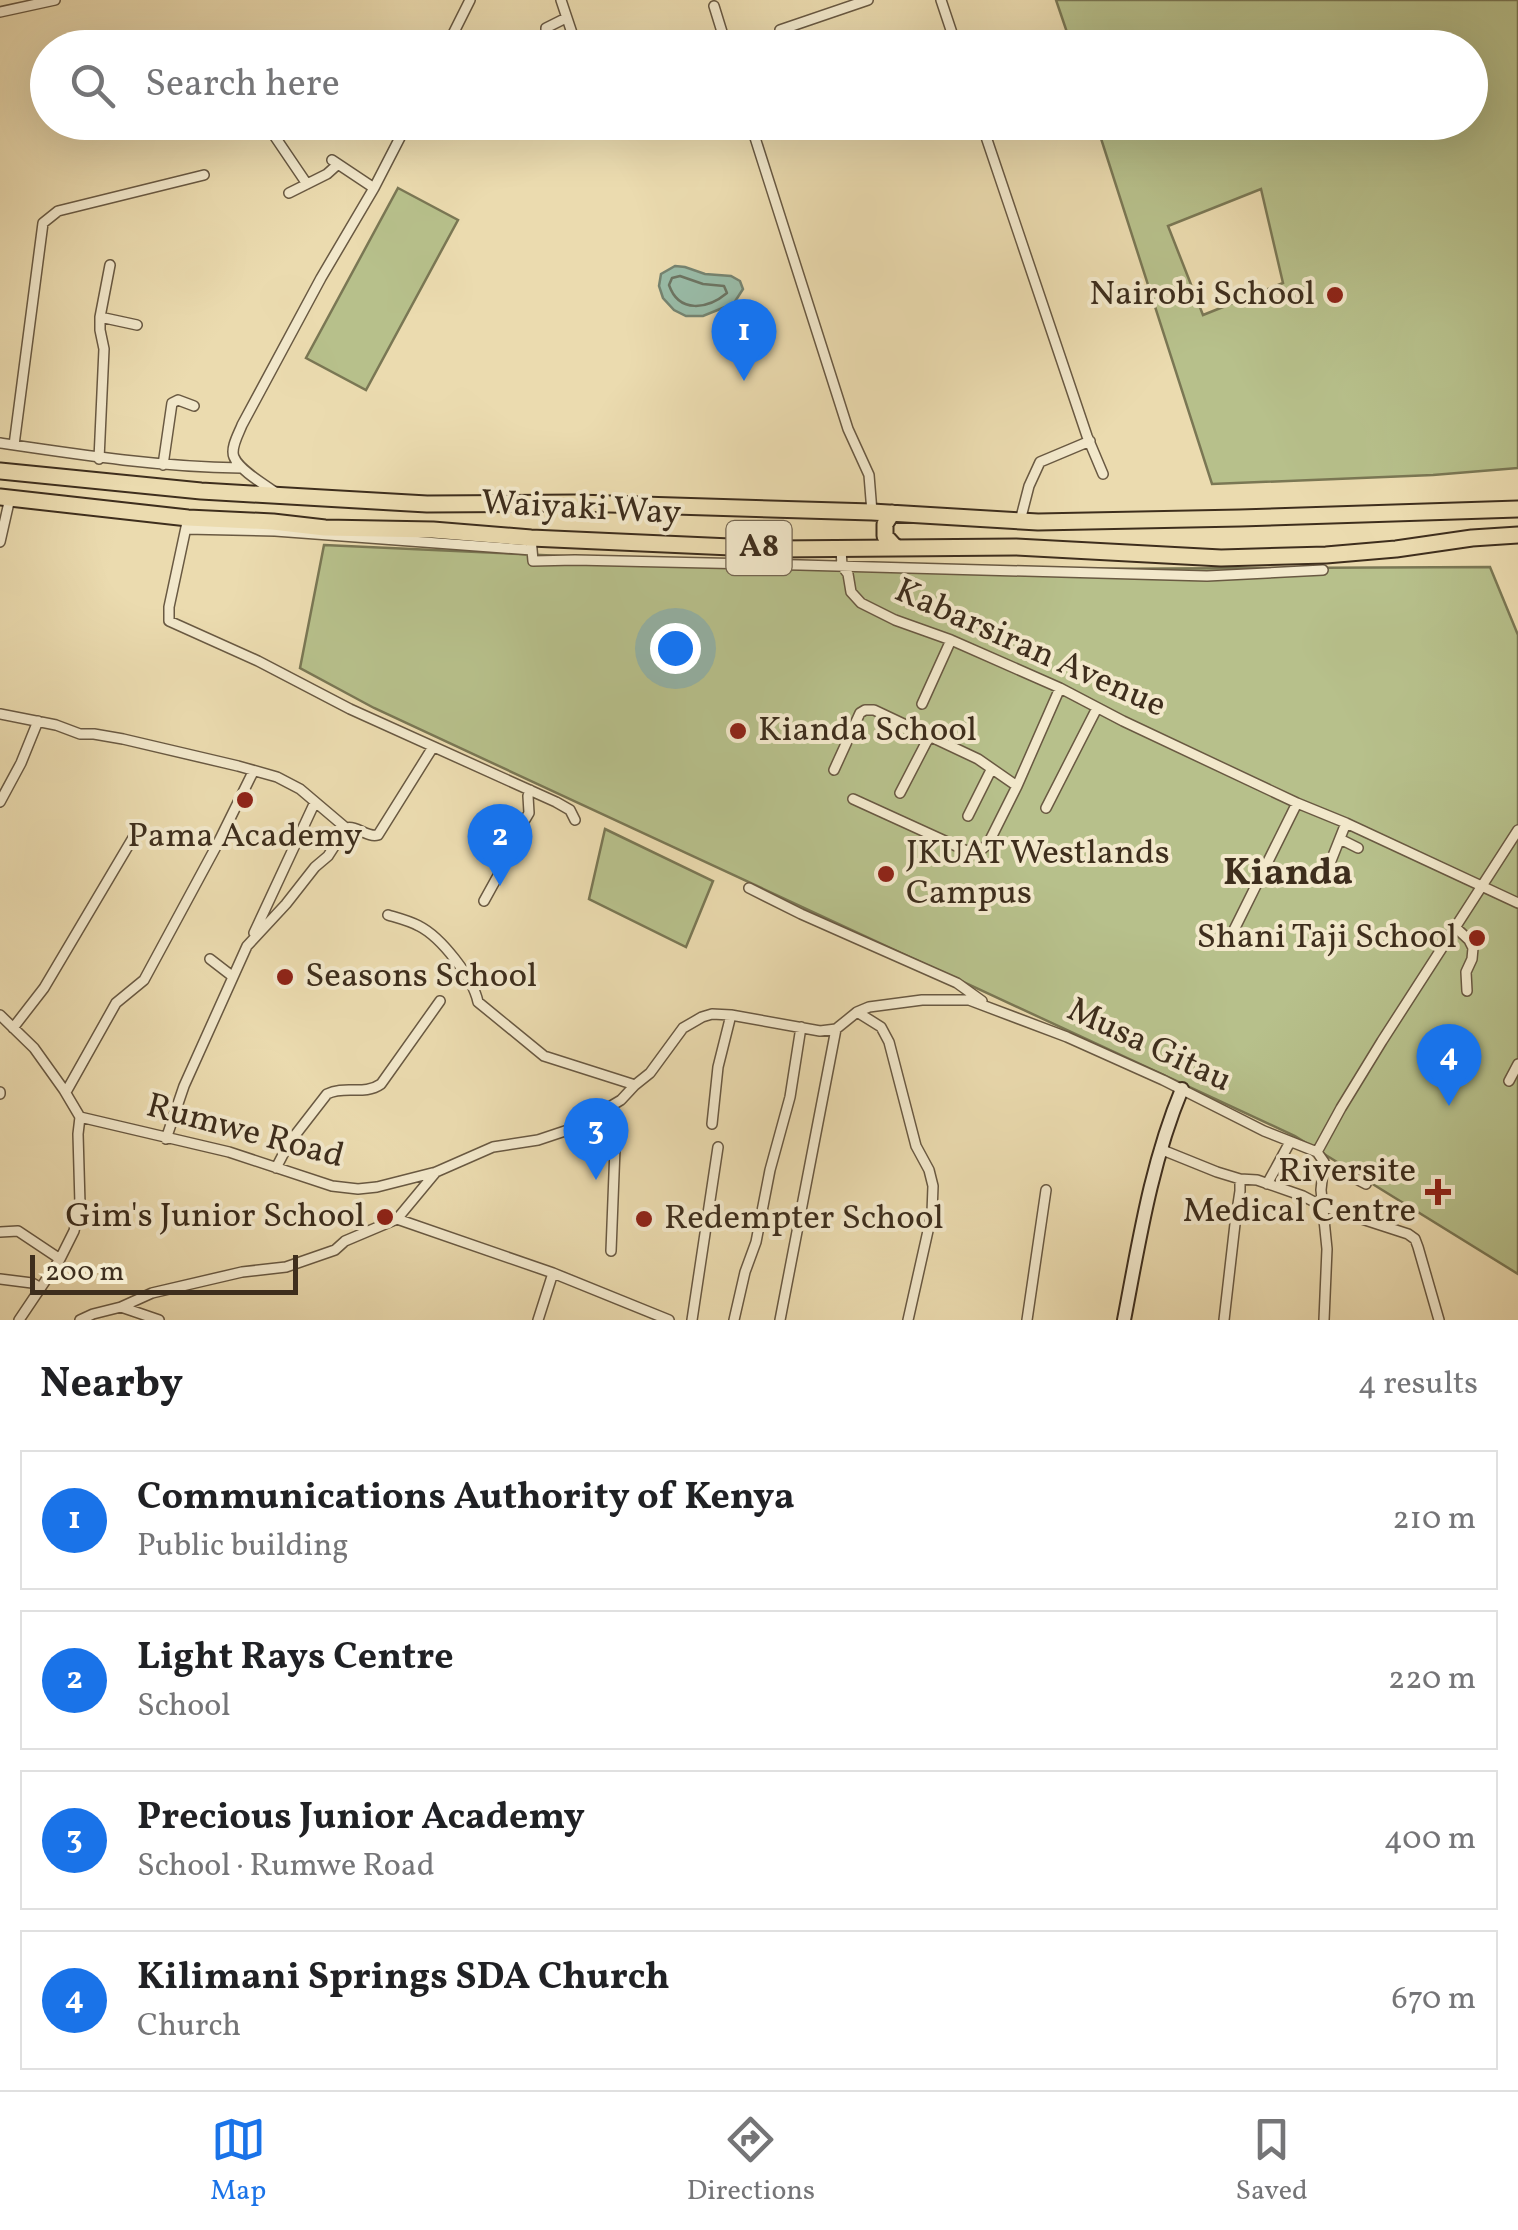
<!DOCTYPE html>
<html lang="en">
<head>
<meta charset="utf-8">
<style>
	body { margin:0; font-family:Vollkorn,serif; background:#f6f6f6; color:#202124 }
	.scale { position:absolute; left:30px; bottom:25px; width:268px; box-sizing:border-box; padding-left:10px; border:5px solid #3e2e1d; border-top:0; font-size:28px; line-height:35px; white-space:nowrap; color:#3e2e1d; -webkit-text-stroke:8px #f2e8cb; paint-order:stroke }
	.you { position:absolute; left:675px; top:648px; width:35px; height:35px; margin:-25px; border:8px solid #fff; border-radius:50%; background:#1a73e8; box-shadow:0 0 0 15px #1a73e833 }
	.badge { display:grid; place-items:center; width:65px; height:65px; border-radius:50%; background:#1a73e8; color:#fff; font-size:32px; font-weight:700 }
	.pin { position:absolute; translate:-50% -82px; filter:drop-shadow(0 2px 5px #0008) }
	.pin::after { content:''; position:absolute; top:52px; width:35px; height:30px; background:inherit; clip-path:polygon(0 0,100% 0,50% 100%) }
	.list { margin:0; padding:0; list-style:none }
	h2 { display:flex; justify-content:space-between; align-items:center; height:130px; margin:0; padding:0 40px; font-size:42px }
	h2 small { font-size:32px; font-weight:400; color:#757577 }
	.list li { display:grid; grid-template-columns:65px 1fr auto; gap:30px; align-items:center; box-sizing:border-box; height:140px; margin:0 20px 20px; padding:0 20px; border:2px solid #e0e0e0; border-radius:0px }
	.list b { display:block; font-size:38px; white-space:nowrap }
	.list p { margin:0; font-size:32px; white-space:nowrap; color:#757577 }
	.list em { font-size:32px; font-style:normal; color:#757577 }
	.icon { flex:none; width:55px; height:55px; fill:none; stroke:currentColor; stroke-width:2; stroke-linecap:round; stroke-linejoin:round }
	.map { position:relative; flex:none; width:1518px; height:1320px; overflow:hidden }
	.search { position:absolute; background:#fff; box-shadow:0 10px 40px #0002; left:30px; right:30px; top:30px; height:110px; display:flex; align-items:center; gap:25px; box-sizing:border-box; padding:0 35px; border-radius:55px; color:#757577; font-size:38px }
	.sheet { height:770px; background:#fff }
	nav { display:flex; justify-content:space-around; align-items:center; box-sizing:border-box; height:140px; border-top:2px solid #e0e0e0; background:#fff; font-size:28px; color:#757577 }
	nav a { display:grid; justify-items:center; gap:5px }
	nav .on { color:#1a73e8 }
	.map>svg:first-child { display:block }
</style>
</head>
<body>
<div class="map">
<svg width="1518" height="1320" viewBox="0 0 1518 1320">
	<rect width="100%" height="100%" fill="#ebdbaf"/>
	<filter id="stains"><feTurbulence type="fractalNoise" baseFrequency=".002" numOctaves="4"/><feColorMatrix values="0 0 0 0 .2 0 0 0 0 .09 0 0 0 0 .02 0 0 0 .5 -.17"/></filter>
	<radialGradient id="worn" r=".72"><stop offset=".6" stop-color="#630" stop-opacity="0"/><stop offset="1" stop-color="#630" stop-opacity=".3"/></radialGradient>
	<!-- green -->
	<path fill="#b7c08b" stroke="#7a7754" stroke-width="2.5" fill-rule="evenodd" d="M1056,0H1518V468L1433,475L1212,484L1096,123L1470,122V48L1072,47ZM1261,189L1283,283L1203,315L1168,226Z
		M398,188L458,220L366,390L306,358Z
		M324,545L867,570L1490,567L1518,635V1274L1295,1136L374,708L300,668Z
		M605,829L713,881L686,947L589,899Z"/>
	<!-- water -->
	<path fill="#99bba7" stroke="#758370" stroke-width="2.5" d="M675,266L685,267L705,274L731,276L740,281L743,289L734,303L725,307L703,316H686L674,310L663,298L659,286L661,274Z"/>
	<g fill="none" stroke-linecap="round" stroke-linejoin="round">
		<!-- shore -->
		<path stroke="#6c7462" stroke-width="2.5" d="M680,276L703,284L724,286L727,293C708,309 679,314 669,285L672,278Z"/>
		<!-- street casing -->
		<g stroke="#695942" stroke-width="12">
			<path id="street" d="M561,0L577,48
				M941,0L957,48
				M714,6L727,48
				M0,12L55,0
				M780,30L868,0
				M446,48L470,0
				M547,48L546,28L566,18
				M265,122L307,184
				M733,122L753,130
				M750,122L848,429L869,475L872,512
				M981,122L1087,436L1103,474
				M332,160L374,188
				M289,193L327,174L337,165
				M100,317L110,265
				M0,443C81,455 160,467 241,468
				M14,445L43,223L58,211L204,175
				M99,459L104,349L100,330V317L137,325
				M163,465L172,403L178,400L194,406
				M278,494C265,485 239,470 234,457C230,448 239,433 242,425L321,278L374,188L408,122
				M188,518L169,607V621L258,661L350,709L556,802L570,810L575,820
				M1020,521L1029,486L1040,462L1090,441
				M186,529L275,531L532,550
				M531,538L533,561L575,560L800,565L1207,576L1323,570
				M0,542L10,498
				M841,549L842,566L848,574L851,592L861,603L895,620L951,640L1060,688L1123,721L1297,803L1346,823L1518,903
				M922,704L951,640
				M0,714L56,725L80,734H94L123,739L238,766L277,777L300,789L346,828
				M834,770L860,713L865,710H874L978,759L1017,786
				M900,793L929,737
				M853,799L967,851L981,850L988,844L1017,786L1060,688
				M0,802L21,763L38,721
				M1046,808L1097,708
				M968,816L991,770
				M1340,839L1358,848
				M1323,881L1346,823
				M749,888L801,914L957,983L982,1001
				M484,901L505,863L504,855L529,813L528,796L530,790
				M388,915C398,918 410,921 419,926C441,937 473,978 478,1002L544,1056L635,1085
				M1455,927L1469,940L1473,948L1472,959L1466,972L1467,991
				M254,933L315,802
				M1228,942L1297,803
				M210,959L232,976
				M857,1012L881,1027L889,1042L916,1146L929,1170L933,1186L932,1213L908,1320
				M0,1015L34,1048L64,1090L80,1117L78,1134L80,1204L74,1231L60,1259L19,1320
				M13,1028L44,988L140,826
				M1509,1081L1518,1064
				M0,1092V1094
				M66,1092L116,1003L144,980L218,843L253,772
				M610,1107L615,1148L611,1251
				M80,1117L229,1152L332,1186L358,1189L377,1187L436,1172L493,1147L538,1140L574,1128L621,1100L635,1085L650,1073L683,1028L702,1017L712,1014L731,1015L820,1031L836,1029L857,1012L869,1007L922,1000H969L1067,1037L1163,1080L1264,1131L1317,1152
				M712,1124L718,1067L731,1015
				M166,1139L184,1086L247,946L286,904L315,867L328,856L346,828C357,825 367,838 378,835L433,747
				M1160,1149L1217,1172L1240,1179L1257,1180L1303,1196L1322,1206L1408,1234L1415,1239L1418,1247L1439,1320
				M1317,1152L1341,1108L1382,1041L1518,830
				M1317,1152L1324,1162L1321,1190L1327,1249L1324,1320
				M1324,1167L1341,1171L1366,1184
				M276,1168L289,1143L327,1094C345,1085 364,1096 381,1084L440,1001
				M1267,1184L1290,1142
				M397,1219L553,1273L669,1320
				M0,1232L18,1231L60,1259
				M0,1279L32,1283L39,1287
				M121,1307L159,1320
				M80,1320L93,1314L121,1307L152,1293L242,1272L286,1267L335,1250L345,1241L397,1219L436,1172
				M538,1320L553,1273
				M692,1320L718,1147
				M734,1320L745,1272L756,1242L770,1170L790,1097L801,1027
				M780,1320L836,1029
				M1027,1320L1046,1190
				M1224,1320L1235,1224L1240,1191V1179"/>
		</g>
		<!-- secondary casing -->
		<g stroke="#3e2e1d" stroke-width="16">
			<path id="secondary" d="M1124,1320C1139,1242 1151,1163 1182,1089"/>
		</g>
		<!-- highway casing -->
		<g stroke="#3e2e1d" stroke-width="19">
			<path id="highway" d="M0,471L201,491L427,504L577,503L872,512L1038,522L1240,518L1518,509
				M0,497L188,518L273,522L325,528L433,530L531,538L775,549L1016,547L1221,558L1326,555L1396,549L1472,538L1518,535
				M892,513L885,524V536L896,548"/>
		</g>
		<!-- street -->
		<use href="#street" stroke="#f2e8cb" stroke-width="9"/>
		<!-- secondary -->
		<use href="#secondary" stroke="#f2e8cb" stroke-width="12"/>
		<!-- highway -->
		<use href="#highway" stroke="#ebdbaf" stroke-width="15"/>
	</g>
	<!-- markers -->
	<g fill="#8f2418" stroke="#f2e8cb" stroke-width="4">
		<circle cx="1335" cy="295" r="10"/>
		<circle cx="738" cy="731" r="10"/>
		<circle cx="245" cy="800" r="10"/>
		<circle cx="886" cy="874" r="10"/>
		<circle cx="1477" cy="938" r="10"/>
		<circle cx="285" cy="977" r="10"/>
		<path d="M1433 1177h10v10h10v10h-10v10h-10v-10h-10v-10h10z"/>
		<circle cx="385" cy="1217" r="10"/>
		<circle cx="644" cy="1219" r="10"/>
	</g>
	<g text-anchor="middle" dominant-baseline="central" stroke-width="8" stroke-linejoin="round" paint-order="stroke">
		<!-- shield labels -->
		<rect fill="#f2e8cb" stroke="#746651" stroke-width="2.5" x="726.5" y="521" width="65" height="54" rx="8"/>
		<g font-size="32" font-weight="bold" fill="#3e2e1d">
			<text x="759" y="548">A8</text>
		</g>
		<!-- poi labels -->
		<g font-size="35" fill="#3e2e1d" stroke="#f2e8cb" text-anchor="end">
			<text x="1315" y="295">Nairobi School</text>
			<text x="758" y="731" text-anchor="start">Kianda School</text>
			<text x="245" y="837" text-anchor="middle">Pama Academy</text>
			<text x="906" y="854" text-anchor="start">JKUAT Westlands<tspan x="906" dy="40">Campus</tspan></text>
			<text x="1457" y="938">Shani Taji School</text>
			<text x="305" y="977" text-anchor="start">Seasons School</text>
			<text x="1416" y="1172">Riversite<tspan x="1416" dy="40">Medical Centre</tspan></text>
			<text x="365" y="1217">Gim's Junior School</text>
			<text x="664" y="1219" text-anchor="start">Redempter School</text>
		</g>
		<!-- street labels -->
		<g font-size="35" fill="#3e2e1d" stroke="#f2e8cb">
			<text transform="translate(581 509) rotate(3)">Waiyaki Way</text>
			<text transform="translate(1030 649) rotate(24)">Kabarsiran Avenue</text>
			<text transform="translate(1149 1046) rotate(25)">Musa Gitau</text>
			<text transform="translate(245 1132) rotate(15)">Rumwe Road</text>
		</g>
		<!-- neighbourhood labels -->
		<g font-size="38" font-weight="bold" fill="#3e2e1d" stroke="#f2e8cb">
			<text x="1288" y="874">Kianda</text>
		</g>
	</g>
	<rect width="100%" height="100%" filter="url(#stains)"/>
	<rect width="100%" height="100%" fill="url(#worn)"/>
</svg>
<div class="scale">200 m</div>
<div class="you"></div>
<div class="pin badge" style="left:744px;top:381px">1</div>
<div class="pin badge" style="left:500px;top:886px">2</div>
<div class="pin badge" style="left:596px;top:1180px">3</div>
<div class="pin badge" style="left:1449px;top:1106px">4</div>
<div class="search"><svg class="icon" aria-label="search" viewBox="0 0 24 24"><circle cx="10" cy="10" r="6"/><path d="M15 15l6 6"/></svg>Search here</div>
</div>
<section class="sheet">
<h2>Nearby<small>4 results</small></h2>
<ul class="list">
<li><span class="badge">1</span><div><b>Communications Authority of Kenya</b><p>Public building</p></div><em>210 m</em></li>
<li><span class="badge">2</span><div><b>Light Rays Centre</b><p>School</p></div><em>220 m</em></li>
<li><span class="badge">3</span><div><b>Precious Junior Academy</b><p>School · Rumwe Road</p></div><em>400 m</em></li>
<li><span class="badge">4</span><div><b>Kilimani Springs SDA Church</b><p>Church</p></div><em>670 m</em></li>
</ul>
</section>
<nav>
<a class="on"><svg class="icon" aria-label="map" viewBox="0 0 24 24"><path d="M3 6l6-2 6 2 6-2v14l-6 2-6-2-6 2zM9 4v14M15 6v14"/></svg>Map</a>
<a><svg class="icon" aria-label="directions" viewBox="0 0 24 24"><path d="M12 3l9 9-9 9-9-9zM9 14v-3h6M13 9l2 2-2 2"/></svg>Directions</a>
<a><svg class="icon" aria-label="saved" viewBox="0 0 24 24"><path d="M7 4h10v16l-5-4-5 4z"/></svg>Saved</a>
</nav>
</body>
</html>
